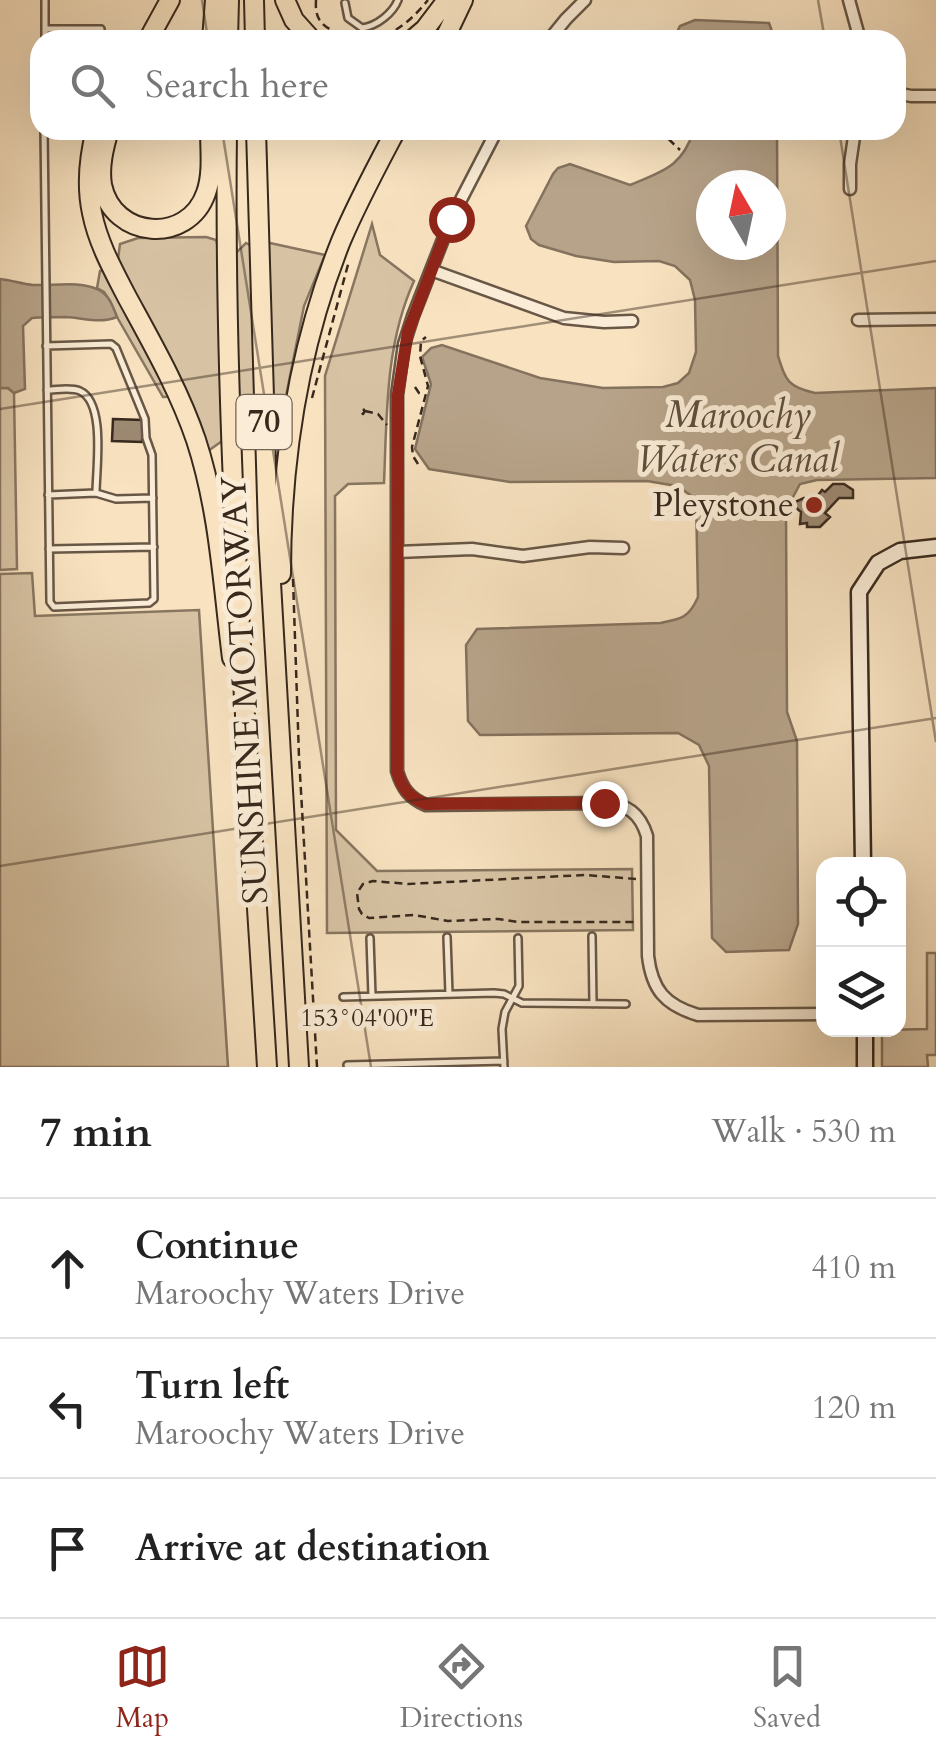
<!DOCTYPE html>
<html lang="en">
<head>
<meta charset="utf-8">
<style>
	body { margin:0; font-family:Cardo,serif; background:#f6f6f6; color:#222 }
	.controls { position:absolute; right:30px; bottom:30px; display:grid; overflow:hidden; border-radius:20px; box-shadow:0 10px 40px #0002 }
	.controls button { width:90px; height:90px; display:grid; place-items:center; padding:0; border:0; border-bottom:2px solid #e0e0e0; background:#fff; color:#222; font:50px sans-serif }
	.compass { position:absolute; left:696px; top:170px; width:90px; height:90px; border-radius:50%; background:#fff; box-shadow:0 10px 40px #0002; rotate:351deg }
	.stop { position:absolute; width:30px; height:30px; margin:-22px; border:8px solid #8f2418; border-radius:50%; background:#fff }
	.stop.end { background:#8f2418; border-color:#fff; box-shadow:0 2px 10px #0008 }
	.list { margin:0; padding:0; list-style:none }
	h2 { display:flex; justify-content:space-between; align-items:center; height:130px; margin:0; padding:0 40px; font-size:42px }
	h2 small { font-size:32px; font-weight:400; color:#767676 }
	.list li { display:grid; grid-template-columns:65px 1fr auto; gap:30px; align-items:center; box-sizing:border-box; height:140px; padding:0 40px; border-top:2px solid #e0e0e0 }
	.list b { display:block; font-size:38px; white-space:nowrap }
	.list p { margin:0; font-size:32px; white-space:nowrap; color:#767676 }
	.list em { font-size:32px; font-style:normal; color:#767676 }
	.icon { flex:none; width:55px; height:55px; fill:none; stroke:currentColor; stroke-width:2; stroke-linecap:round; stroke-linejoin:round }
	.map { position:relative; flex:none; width:936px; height:1067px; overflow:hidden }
	.search { position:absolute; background:#fff; box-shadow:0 10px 40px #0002; left:30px; right:30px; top:30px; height:110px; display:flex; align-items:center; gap:25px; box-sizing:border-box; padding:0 35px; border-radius:30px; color:#767676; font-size:38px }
	.sheet { height:550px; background:#fff }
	nav { display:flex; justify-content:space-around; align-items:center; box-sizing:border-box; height:140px; border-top:2px solid #e0e0e0; background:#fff; font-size:28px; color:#767676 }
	nav a { display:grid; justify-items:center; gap:5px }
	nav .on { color:#8f2418 }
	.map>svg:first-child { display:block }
</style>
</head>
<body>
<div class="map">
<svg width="936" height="1067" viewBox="0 0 936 1067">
	<rect width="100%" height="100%" fill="#f8e2c0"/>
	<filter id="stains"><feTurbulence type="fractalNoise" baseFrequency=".002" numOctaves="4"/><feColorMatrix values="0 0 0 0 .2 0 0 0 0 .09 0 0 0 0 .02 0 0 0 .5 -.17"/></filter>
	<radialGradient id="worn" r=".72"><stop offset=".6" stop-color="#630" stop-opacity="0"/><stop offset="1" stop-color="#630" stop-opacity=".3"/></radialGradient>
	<!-- green -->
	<path fill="#d7c3a4" stroke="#887660" stroke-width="2.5" d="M372,224L380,255L414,281C385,345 387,414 384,483L348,484L335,496L336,830L377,871L632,869L633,930L327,933L325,376Z
		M206,237L216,240L220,255L235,254L246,243L250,245L270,243L325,255L304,306L284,406L222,412V441L208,451L185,396L163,397L117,317L110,301L104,292L97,288L100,271L121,269L118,259L120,244L138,238Z
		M0,388H8L14,393L17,569L0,570Z
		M32,573L35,616L199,610L228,1067H0V574Z
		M927,953H936V1055H927L928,1067H882V1030L927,1029Z"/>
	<!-- water -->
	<path fill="#b7a389" stroke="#84725e" stroke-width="2.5" fill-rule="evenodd" d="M695,20L769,23L775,40H673L680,26Z
		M694,130H777L778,356C786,381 788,387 815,393L936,388V478L817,480L800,484L786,510L787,712L797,741L798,924L789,950L726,952L712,938L709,766L699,745L678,733L480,735L468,721L466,645L477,629L660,623C681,619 689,618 698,597L696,499L677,486L647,481L510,482L429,469L415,449L431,384L422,357L431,348L442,345L540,378L603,388L663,387L678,383L689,373L696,352L695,300L690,280L675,266L659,261L614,262L576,256L539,245L531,239L526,226L553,174L558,168L570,164L630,185C663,171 682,167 694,130ZM771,185V245H711V185Z
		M0,279C11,280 22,284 33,285C53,286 80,280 99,290C109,295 113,307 117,317C100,324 84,318 66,317C55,317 44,317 32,318L23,326L25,389L14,393L8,388H0Z"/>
	<!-- building -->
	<path fill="#9c8972" stroke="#38291d" stroke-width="2.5" d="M113,419L143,420L142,442L112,441Z
		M833,484H844L853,490V498H839L825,513L830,517L820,527H807V523L800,524L801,512L795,507V502L804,498L812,503L822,490L825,492Z"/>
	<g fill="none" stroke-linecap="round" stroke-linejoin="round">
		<!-- lane casing -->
		<g stroke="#685746" stroke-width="10">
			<path id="lane" d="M45,0V40
				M345,3L348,18L362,28C377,26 393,13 398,0
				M45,29H101L99,40
				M44,130L50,602L54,607L149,603L154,599L152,455L146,438L145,419L116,348L111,344L46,346
				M47,390C57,390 71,387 80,391C106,403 96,469 96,493
				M48,495L96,493L116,499L153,498
				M49,549L154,547
				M592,936L593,1004
				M447,937L449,994
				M370,938L372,996
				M343,997L494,993L504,994L522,1003L626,1004
				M347,1065L504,1061
				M504,1067L502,1029L505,1012L519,986L518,938"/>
		</g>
		<!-- street casing -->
		<g stroke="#685746" stroke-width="15">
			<path id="street" d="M849,0L860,40
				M549,40L566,19L585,0
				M896,93L911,96H936
				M497,130L451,219L413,316L404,344L397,395V771C402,788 409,798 426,805L604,803C627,804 640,813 647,836L648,956C652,990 665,1005 698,1015L824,1014
				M850,189V164L855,130
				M431,270L564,318L604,322L632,321
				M858,320L936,319
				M397,552L472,549L523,556L590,547L623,548"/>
		</g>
		<!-- secondary casing -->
		<g stroke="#38291d" stroke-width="19">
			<path id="secondary" d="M863,864L859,592L878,563L900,551L936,547
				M865,1030V1067"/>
		</g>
		<!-- highway casing -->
		<g stroke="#38291d" stroke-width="22">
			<path id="highway" d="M254,0L255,40
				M285,0L294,20L312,40
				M148,40L170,0
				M212,40L215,0
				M228,40L229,0
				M412,40L425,29L447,0
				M444,40L463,0
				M96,130C89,157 86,185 92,213C98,243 113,270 127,297C152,343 179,390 196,440C219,510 223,586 232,658
				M109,130C104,147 99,166 102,185C113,239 188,245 206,193C213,174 210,150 210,130
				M227,130C223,443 248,755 267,1067
				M256,130L268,531L299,1067
				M281,574C281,461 299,346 341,241C357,203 377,166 396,130"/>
		</g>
		<!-- path -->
		<path stroke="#38291d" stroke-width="2.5" stroke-dasharray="8 5" stroke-linecap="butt" d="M316,0C315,17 319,24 335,32C374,50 403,31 428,0
			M659,130L680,150
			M415,387L419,393L424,395
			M312,398L349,261
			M363,409L365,411L363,414L361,412Z
			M365,411L378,414L387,425
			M418,464L413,456L412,447L428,386L420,356L421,341L426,337
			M293,579L299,757L317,1067
			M636,879L585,875L408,884L373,881L363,884L357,893L359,909L362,914L369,918L414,915L448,921L498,919L518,922H636"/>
		<!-- lane -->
		<use href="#lane" stroke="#faecd6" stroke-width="5"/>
		<!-- street -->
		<use href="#street" stroke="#faecd6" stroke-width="10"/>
		<!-- secondary -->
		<use href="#secondary" stroke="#faecd6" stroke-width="14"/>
		<!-- highway -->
		<use href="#highway" stroke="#f8e2c0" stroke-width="18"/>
	</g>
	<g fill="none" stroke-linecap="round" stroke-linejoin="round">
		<!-- route -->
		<path stroke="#8f2418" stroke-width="12" d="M451,219L408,332L398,394L397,771C402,788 409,798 426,804L604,803"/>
	</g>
	<!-- ticks -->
	<path fill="none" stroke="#38291d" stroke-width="2.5" stroke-opacity="0.45" d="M202,0L208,40M818,0L825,40M222,130L371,1067M839,130L936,742M0,409L936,261M0,866L936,718"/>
	<!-- markers -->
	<circle fill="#8f2418" stroke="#faecd6" stroke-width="4" cx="814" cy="505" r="10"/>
	<g text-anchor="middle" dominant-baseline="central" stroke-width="10" stroke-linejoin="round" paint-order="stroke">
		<!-- shield labels -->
		<rect fill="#faecd6" stroke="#726454" stroke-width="2.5" x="236.5" y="395" width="55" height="54" rx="8"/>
		<g font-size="32" font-weight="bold" fill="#38291d">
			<text x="264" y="422">70</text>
		</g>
		<!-- poi labels -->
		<g font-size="35" fill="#38291d" stroke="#faecd6" text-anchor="end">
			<text x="794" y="505">Pleystone</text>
		</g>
		<!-- street labels -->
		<g font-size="35" fill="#38291d" stroke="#faecd6">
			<text transform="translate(245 690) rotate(-93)">SUNSHINE MOTORWAY</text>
		</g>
		<!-- water labels -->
		<g font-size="38" font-style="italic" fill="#5e4e3d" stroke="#faecd6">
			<text x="738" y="415">Maroochy<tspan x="738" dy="44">Waters Canal</tspan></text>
		</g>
	</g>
	<g font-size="25" text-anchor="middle" fill="#38291d" stroke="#faecd6" stroke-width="10" stroke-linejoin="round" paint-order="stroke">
		<text x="367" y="1026">153°04'00"E</text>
	</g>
	<rect width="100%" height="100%" filter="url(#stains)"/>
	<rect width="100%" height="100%" fill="url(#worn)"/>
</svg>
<div class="controls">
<button><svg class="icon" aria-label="locate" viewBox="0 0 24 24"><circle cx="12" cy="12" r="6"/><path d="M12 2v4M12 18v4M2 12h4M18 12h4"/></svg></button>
<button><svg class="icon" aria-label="layers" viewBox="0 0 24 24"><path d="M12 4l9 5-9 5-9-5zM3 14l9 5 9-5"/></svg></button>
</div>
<svg class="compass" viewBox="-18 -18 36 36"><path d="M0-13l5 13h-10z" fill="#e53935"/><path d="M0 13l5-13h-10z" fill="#767676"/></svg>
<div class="stop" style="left:451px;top:219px"></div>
<div class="stop end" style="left:604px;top:803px"></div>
<div class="search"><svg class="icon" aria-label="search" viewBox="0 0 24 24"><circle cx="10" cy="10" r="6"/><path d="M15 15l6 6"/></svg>Search here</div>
</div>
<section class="sheet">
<h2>7 min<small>Walk · 530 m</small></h2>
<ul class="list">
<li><svg class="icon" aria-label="ahead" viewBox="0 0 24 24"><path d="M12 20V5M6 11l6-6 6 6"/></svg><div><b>Continue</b><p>Maroochy Waters Drive</p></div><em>410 m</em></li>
<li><svg class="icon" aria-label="left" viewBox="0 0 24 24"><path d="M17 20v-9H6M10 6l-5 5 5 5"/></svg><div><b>Turn left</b><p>Maroochy Waters Drive</p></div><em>120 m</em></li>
<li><svg class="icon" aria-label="arrive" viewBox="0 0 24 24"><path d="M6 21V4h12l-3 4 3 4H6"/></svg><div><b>Arrive at destination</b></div></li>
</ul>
</section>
<nav>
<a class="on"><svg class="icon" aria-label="map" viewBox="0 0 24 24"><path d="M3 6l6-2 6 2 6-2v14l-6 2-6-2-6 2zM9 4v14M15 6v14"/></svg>Map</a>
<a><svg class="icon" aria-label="directions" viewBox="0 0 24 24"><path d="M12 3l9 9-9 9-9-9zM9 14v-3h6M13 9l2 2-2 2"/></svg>Directions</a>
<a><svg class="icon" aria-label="saved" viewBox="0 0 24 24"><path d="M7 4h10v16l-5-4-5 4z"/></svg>Saved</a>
</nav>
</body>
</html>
